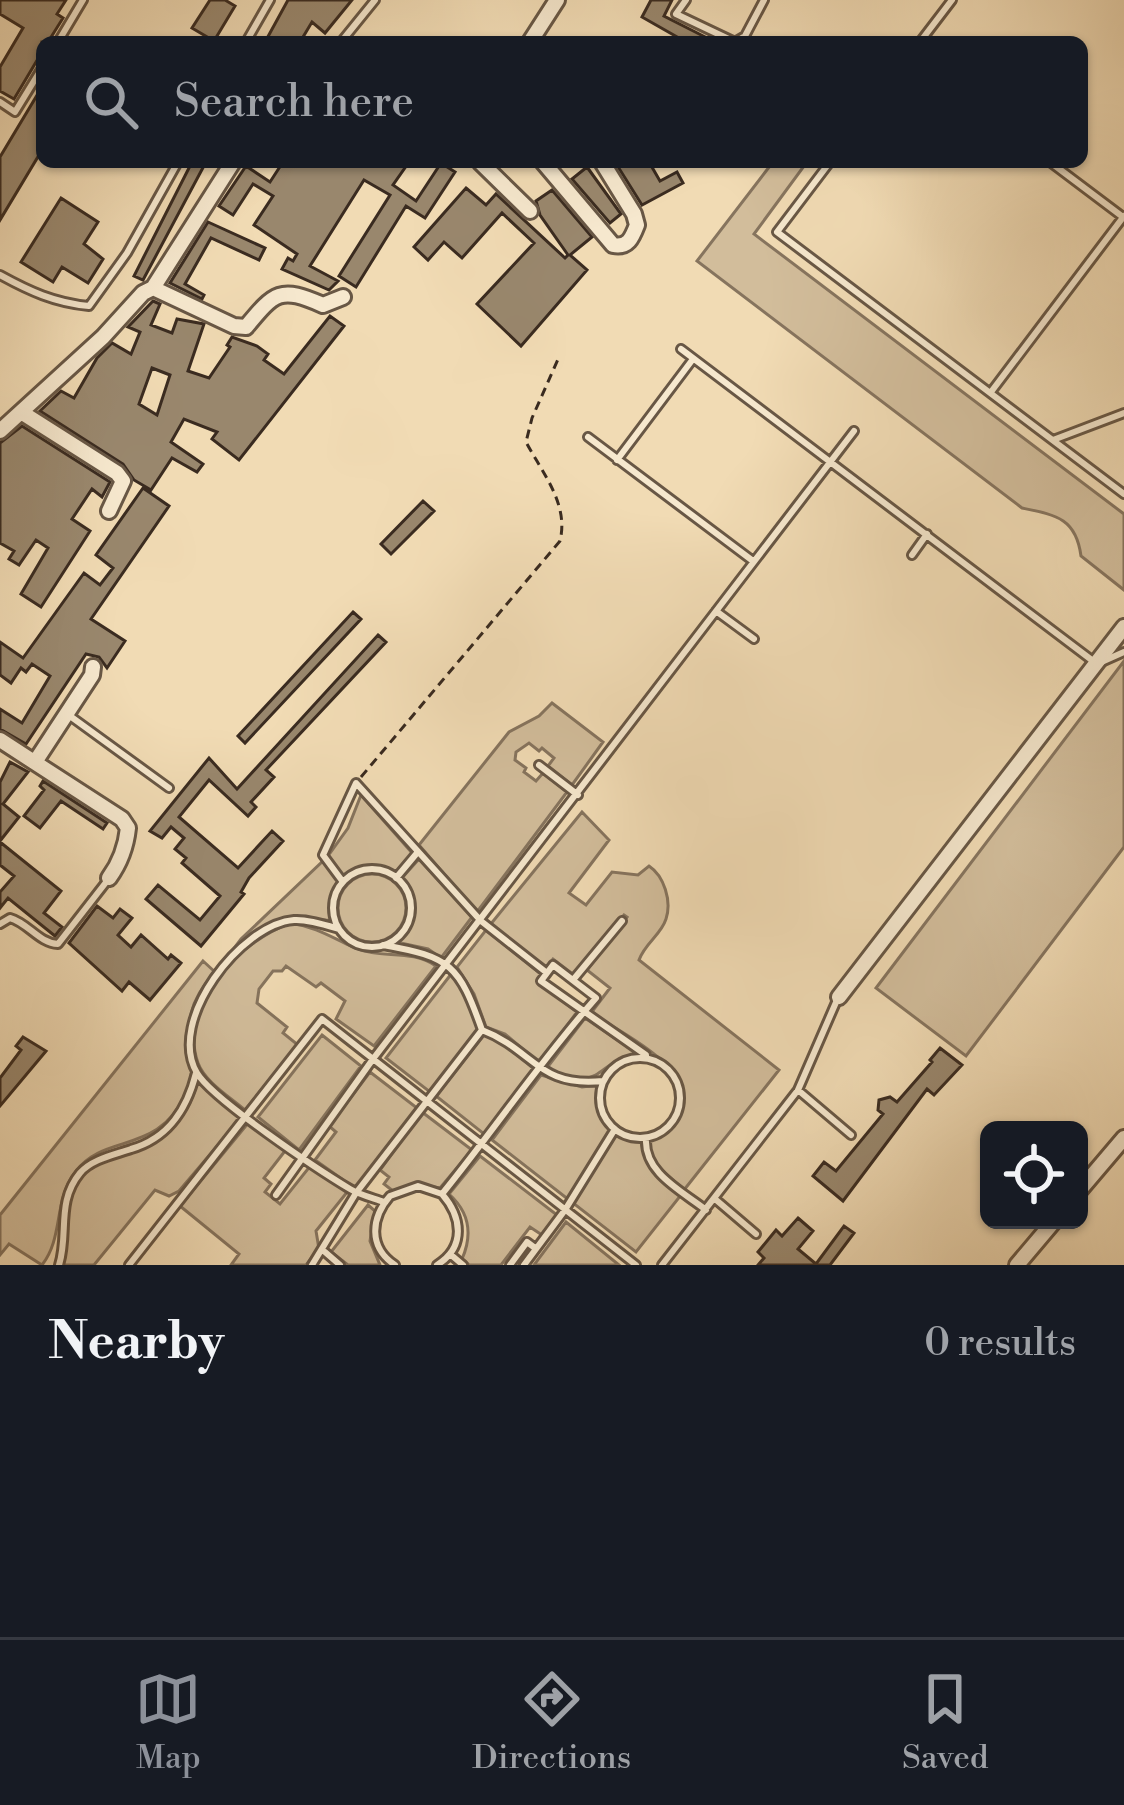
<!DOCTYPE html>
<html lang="en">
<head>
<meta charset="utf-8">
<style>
	body { margin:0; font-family:"Libre Bodoni",serif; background:#20242c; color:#f1f3f6 }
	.controls { position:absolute; right:36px; bottom:36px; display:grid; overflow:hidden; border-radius:18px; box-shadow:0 3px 9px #0004 }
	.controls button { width:108px; height:108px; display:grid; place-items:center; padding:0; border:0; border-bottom:3px solid #363941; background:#171b24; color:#f1f3f6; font:60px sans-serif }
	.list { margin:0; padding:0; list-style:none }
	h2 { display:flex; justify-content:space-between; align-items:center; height:156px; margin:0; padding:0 48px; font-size:51px }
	h2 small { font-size:39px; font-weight:400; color:#9ea1a6 }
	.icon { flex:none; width:66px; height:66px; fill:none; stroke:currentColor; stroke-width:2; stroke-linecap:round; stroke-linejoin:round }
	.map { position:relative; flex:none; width:1124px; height:1265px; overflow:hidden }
	.search { position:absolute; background:#171b24; box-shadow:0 3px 9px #0004; left:36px; right:36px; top:36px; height:132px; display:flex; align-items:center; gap:30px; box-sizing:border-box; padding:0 42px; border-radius:18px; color:#9ea1a6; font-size:45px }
	.sheet { height:372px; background:#171b24 }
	nav { display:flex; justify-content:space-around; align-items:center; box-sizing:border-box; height:168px; border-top:3px solid #363941; background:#171b24; font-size:33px; color:#9ea1a6 }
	nav a { display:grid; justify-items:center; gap:6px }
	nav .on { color:#8c9099 }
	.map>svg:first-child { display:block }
</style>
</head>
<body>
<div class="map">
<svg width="1124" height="1265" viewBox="0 0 1124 1265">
	<rect width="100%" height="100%" fill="#f1dbb4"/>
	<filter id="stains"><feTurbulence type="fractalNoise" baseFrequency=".00167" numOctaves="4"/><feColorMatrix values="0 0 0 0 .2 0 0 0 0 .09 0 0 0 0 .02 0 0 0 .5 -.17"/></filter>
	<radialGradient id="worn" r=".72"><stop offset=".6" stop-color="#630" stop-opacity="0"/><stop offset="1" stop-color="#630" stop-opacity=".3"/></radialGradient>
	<!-- green -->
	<path fill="#d2bd9b" stroke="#86745e" stroke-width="3" d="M773,162H807L754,234L1124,514V590L1081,556C1076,518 1056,515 1022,508L697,261Z
		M1124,661V847L966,1056L876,988Z
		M552,703L603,742L572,785L548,766L554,758L542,748L539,751L529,743L516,752L515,760L526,768L524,772L536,781L543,773L567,792L477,912L419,845L509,732L539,716Z
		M361,795L413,854L395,873L367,866L344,878L328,856L348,828Z
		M582,812L609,840L569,893L586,905L612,872L638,875L649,866C664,876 672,901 666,919C661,935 645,943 639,960L779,1070L684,1190L650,1159L648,1140C663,1135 676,1126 681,1110C695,1066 621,1033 591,1013L610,988L587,970L627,917L624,915L574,975L553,959L546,968L490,925Z
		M419,859L472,917L441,958L428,949L396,942L406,930L413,902L401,879Z
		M323,861L340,882L330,903L331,920C318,921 304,917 291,918C264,921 241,944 223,963L241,939Z
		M338 908a34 34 0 1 1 68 0a34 34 0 1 1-68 0Z
		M291,923C316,927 331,937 353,947C380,960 410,948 436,966L374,1046L336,1019L345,1001L321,983L316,987L286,966L282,971H273L259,989L257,1003L287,1027L283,1033L298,1045L245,1110C230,1097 205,1082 198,1063C177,1005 241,940 291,923Z
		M486,930L542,975L538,982L577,1012L539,1063L505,1034L486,1027L474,994L457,967Z
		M203,961L215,972C167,1025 205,1049 186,1093C158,1156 106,1132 76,1171C53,1200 64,1237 42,1265L9,1244L0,1255V1215Z
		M452,973L466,997L478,1030L430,1092L386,1058Z
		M585,1018L638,1054C592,1062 607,1094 546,1069Z
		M322,1035L361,1066L299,1150L258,1117Z
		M484,1035L502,1041L534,1069L484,1134L436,1096Z
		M370,1072L417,1108L356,1189L315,1160L336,1132L329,1126Z
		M541,1075L582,1087L598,1085L599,1112L612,1131L569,1200L492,1140Z
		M198,1080L241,1118L179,1191L169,1196L155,1190L94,1265H63C70,1235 60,1201 82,1175C94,1161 115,1157 132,1152C167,1142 190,1114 198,1080Z
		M422,1112L472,1150L440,1188L416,1184L393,1191L384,1184L389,1177L380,1170Z
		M249,1122L285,1151L264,1178L271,1184L265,1192L280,1204L311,1165L348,1191L316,1231L319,1249L306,1265H231L239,1254L180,1206Z
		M615,1134L643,1141C644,1168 662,1179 681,1195L636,1252L573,1203Z
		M480,1156L557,1215L542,1235L530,1227L501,1265H469L462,1259C473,1234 469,1212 449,1194Z
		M368,1205L375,1211L370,1241L380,1265H348L331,1252Z
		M566,1222L619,1265H534Z"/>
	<!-- building -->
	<path fill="#99876d" stroke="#3a2b20" stroke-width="3" fill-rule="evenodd" d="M0,0H66L57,14L63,18L48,42H42V52L14,99L0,91V67L23,28L0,14Z
		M210,0H225L235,6L214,41L192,28Z
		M288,0H352L325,33L312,22L300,42L280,38L277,42H265Z
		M651,0H672L664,16L715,42H686L642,17Z
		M42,87V150L0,220V157Z
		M192,162H206L143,280L134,276Z
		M283,162H409L393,185L416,201L441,163L455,172L425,218L406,206L356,287L339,276L390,195L364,180L310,266L338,281L329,290L282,269L288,258L293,261L297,254L254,225L273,196L253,184L233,215L219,206L246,166L270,182Z
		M615,162H649L660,181L677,172L683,183L642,205Z
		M587,167L621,214L610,223L572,179Z
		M466,188L486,205L496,194L565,258L568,255L540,215L536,201L552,190L592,237L570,255L587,270L521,346L477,304L534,243L502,213L462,258L444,242L428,260L414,247Z
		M61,198L98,222L84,244L103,259L88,283L62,267L53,282L21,262Z
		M208,222L265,248L259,260L211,238L185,284L204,295L202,299L170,283Z
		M153,301L160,304L151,325L172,333L177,319L204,324L188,371L209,378L230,347L227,345L232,337L257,346L268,354L264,360L284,374L330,316L344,326L239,460L212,439L217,432L184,419L171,442L203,464L197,472L172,458L151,490L134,480L123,464L40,411L61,391L74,398L97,358L112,343L131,354L140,332L128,327ZM152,368L170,375L157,415L139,404Z
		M22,426L110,482L102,497L92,489L72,519L90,531L41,607L21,594L48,548L36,540L19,565L9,559L14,551L0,543V443Z
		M143,488L169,506L91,619L125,641L107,668L99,657L86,654L26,744L0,729V709L22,723L50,676L32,664L26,672L21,668L11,683L0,675V642L23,658L84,573L100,585L113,568L96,555Z
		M423,501L434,511L391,554L381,544Z
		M353,612L361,619L245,743L238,736Z
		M378,635L386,642L266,770L274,777L251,802L256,807L248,816L209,780L179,817L238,868L272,831L283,841L249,878L241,892L244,894L201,946L146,899L158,885L200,920L220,896L182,863L186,858L175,849L184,838L171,827L162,838L150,831L209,758L237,789Z
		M10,762L28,772L3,804L19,817L0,841V782Z
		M43,781L107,823L103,829L61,801L40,828L24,816L44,790L40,786Z
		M0,842L61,891L44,913L62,927L55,936L8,898L0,908V892L14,876L0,865Z
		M97,906L113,918L120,909L132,918L118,935L131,947L141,935L168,959L171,955L181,963L150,1000L129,982L122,991L69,943Z
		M23,1037L46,1051L0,1106V1078L21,1050L16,1046Z
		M940,1048L962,1065L934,1095L927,1089L843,1201L813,1176L824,1162L836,1171L883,1114L878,1110L879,1100L890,1097L897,1102L932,1062L930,1060Z
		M798,1218L813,1231L798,1249L816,1264L844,1226L854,1233L830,1265H758L764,1258L758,1252L776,1230L782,1236Z"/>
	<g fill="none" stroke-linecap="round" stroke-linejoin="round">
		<!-- lane casing -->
		<g stroke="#685745" stroke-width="12">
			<path id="lane" d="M686,0L676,14L735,42L745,36L764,0
				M58,42L83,0
				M246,42L270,0
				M341,42L375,0
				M920,42L952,0
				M0,102L15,112L42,68
				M830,162L777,232L1124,494
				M1050,162L1123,217
				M0,275C29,291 55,303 89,306L127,253L178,162
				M681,349L1097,664L1124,652
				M991,392L1124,216
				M588,437L753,561
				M1053,440L1124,413
				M617,460L693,359
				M912,555L927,534
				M716,611L754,639
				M70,716L169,788
				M539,765L578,795
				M333 908a39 39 0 1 1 78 0a39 39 0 1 1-78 0Z
				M396,878L417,853
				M343,882L323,855L356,783L481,921L547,973
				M0,924L10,918C28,923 39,943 58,944L107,881
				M339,929C326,925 308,919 294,920C241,924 166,1021 197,1073C212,1099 320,1171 350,1189C360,1195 373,1198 384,1202
				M573,980L622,921
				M482,1030C534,1050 538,1088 603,1081
				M600 1098a40 40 0 1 1 80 0a40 40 0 1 1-80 0Z
				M798,1090L851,1135
				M646,1139C644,1173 682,1191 706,1210
				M442,1194C494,1130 541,1060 596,998L553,965L541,981L646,1055V1058
				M276,1195L373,1059L854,431
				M715,1199L756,1234
				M325,1252L340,1265
				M450,1254L463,1265
				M59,1265C69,1234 56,1202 80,1173C92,1159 114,1155 131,1149C169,1138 187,1109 196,1073
				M129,1265L322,1019L636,1265
				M312,1265L356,1193L482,1030C459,965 451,957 383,945
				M395,1265C368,1247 371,1218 390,1196L418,1186L442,1194C462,1217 466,1247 437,1265
				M510,1265L527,1242L535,1248
				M524,1265L565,1210L615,1129
				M662,1265L798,1090L837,1000"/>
		</g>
		<!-- street casing -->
		<g stroke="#685745" stroke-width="20">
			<path id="street" d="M530,42L557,0
				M480,162L530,211
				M543,162L613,245C628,248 632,238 637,225L634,214L602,162
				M153,288L234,326L246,327C275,292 280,286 323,305L343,297
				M21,412L117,473L123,481L109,511
				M0,431L103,337L143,293L153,288L233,162
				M0,740L122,819L128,828C126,847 120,863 109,878
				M35,762L92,675L93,667
				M839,997L1124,627
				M1079,1191L1124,1138
				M1017,1265L1055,1220"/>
		</g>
		<!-- path -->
		<path stroke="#3a2b20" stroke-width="3" stroke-dasharray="9 6" stroke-linecap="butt" d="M361,777L560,541C569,504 543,474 526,442L532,418L559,357"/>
		<!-- lane -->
		<use href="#lane" stroke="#f6e8ce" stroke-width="6"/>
		<!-- street -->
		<use href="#street" stroke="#f6e8ce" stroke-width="14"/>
	</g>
	<rect width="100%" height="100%" filter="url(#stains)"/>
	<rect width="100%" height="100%" fill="url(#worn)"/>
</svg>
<div class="controls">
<button><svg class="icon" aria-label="locate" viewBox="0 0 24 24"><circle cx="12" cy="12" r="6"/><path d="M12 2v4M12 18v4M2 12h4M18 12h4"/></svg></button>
</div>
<div class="search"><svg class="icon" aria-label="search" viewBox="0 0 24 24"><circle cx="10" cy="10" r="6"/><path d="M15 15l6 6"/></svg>Search here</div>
</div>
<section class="sheet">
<h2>Nearby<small>0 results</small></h2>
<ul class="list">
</ul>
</section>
<nav>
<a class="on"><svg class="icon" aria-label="map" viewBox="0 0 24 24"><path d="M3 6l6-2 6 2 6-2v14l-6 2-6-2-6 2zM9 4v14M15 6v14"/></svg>Map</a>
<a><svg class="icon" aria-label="directions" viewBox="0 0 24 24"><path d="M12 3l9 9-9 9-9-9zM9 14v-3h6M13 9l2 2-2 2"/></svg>Directions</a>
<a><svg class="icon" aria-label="saved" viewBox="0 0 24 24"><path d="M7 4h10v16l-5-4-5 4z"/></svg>Saved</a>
</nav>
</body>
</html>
